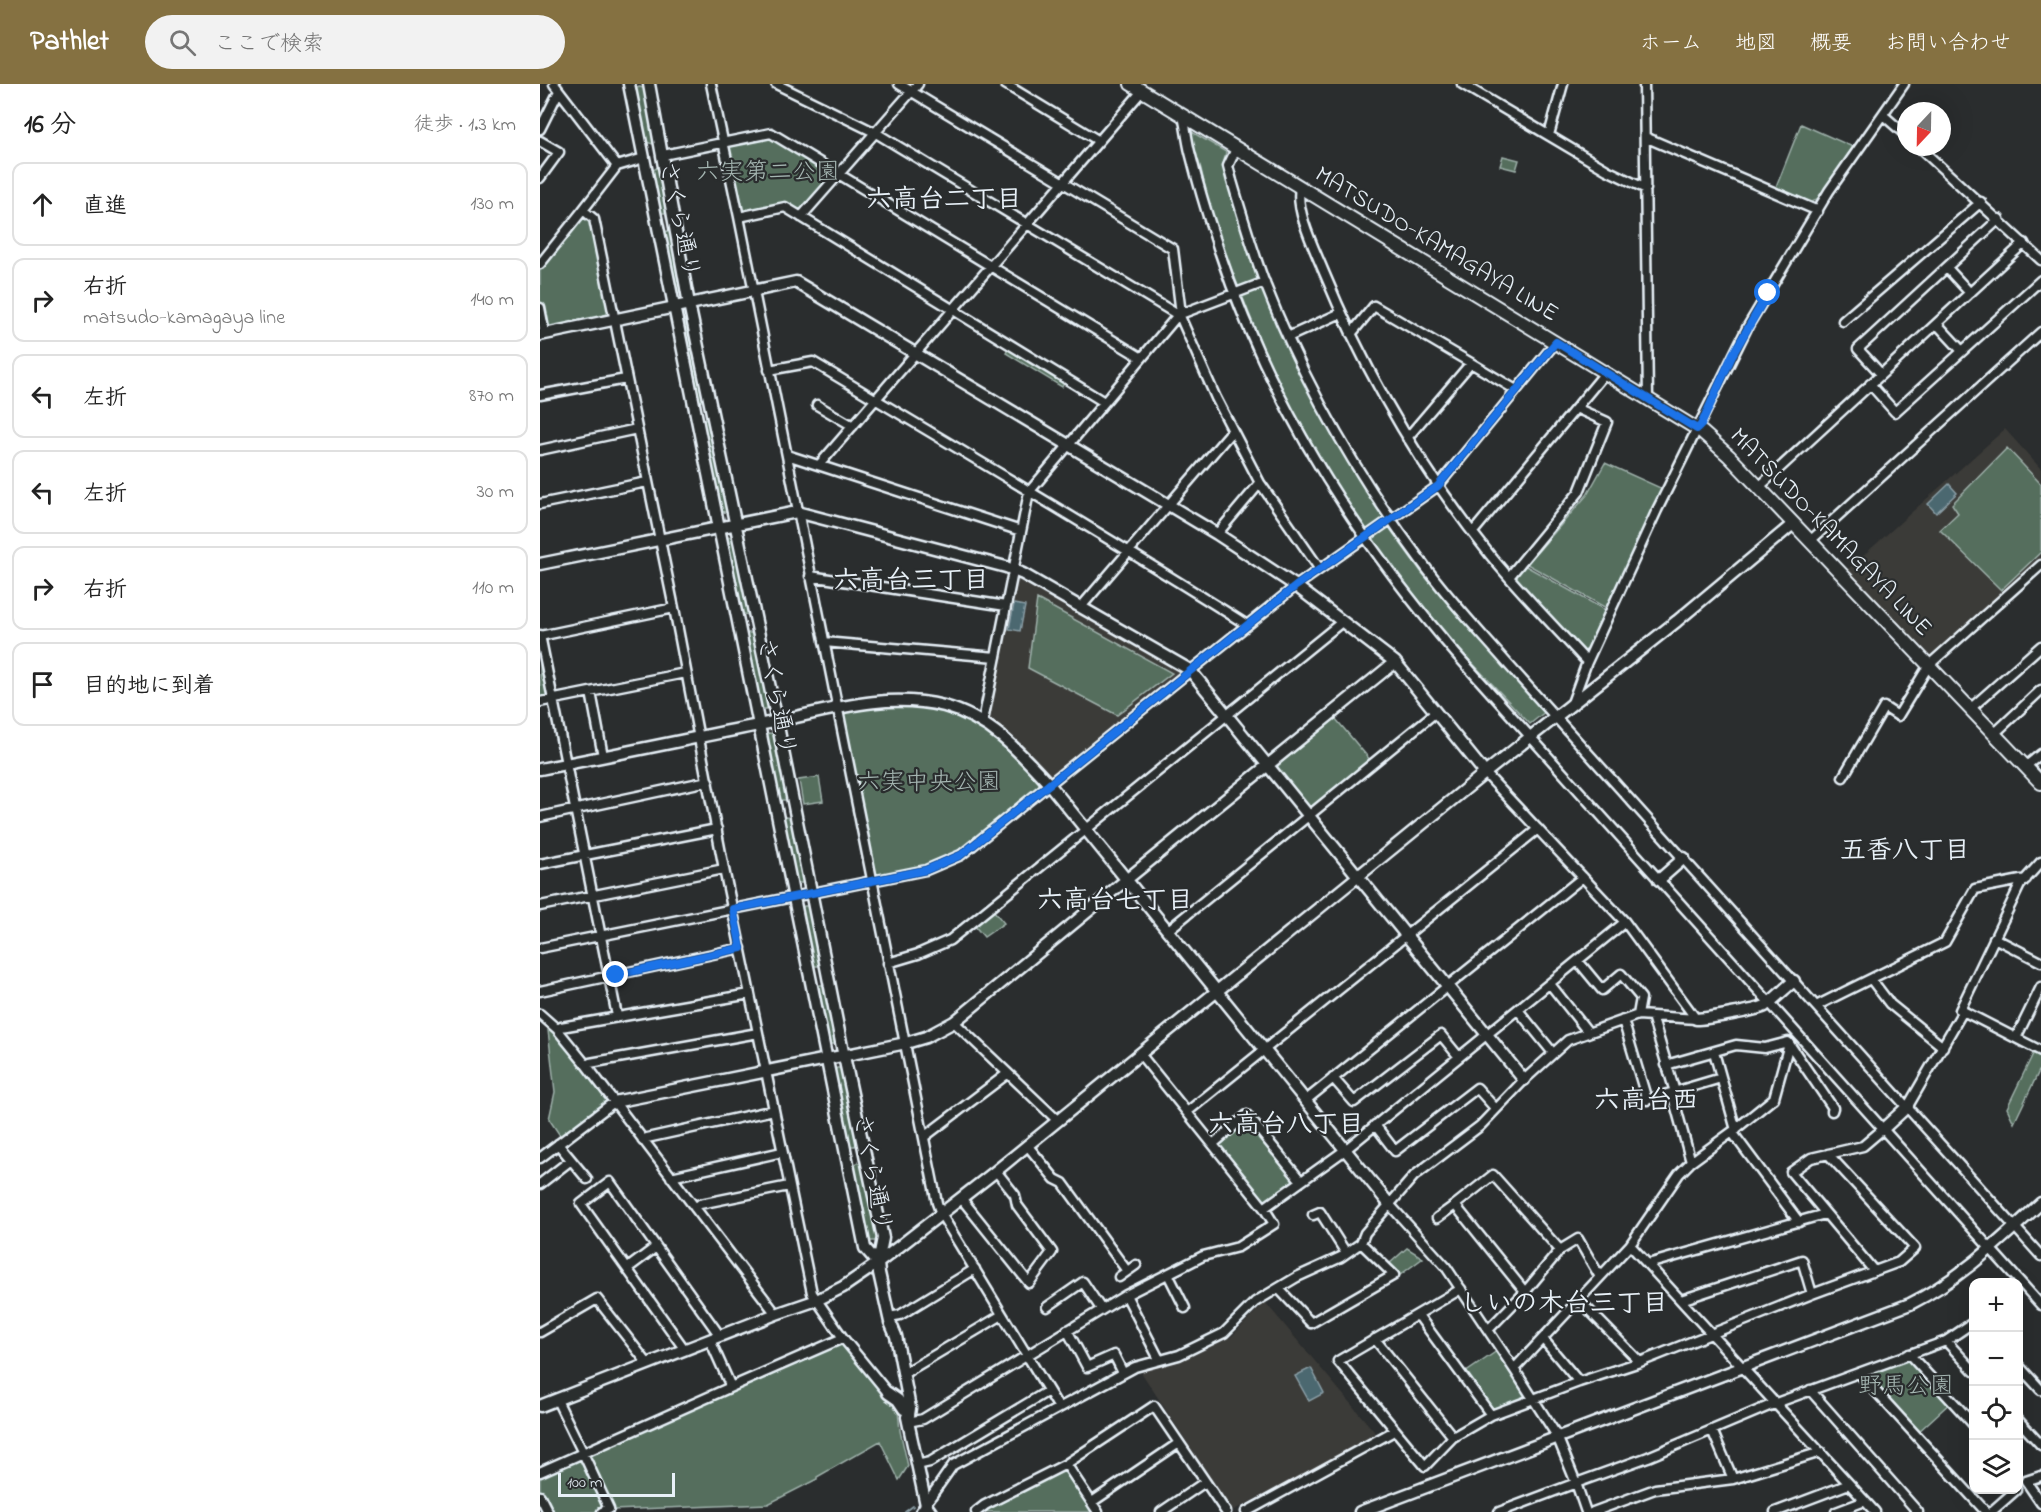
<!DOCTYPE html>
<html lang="ja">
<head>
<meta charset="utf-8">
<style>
	body { margin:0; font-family:"Indie Flower","Klee One",sans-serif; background:#f2f2f2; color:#222 }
	.controls { position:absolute; right:18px; bottom:18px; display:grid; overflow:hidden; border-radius:12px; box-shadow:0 6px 24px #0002 }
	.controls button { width:54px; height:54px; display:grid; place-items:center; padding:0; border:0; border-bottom:2px solid #e0e0e0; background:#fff; color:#222; font:30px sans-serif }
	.compass { position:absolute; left:1357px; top:18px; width:54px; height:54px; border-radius:50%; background:#fff; box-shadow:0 6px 24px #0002; rotate:202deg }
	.scale { position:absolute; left:18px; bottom:15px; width:117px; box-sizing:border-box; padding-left:6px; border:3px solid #e8f1f8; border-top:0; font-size:16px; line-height:21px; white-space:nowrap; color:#e8f1f8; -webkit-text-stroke:4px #2a2d2e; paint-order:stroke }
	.stop { position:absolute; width:18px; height:18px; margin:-14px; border:4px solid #1a73e8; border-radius:50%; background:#fff }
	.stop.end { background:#1a73e8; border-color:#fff; box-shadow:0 2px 6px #0008 }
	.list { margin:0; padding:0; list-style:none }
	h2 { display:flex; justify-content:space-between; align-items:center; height:78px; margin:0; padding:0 24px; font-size:26px }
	h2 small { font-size:20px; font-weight:400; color:#767676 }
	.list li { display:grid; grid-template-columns:39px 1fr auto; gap:18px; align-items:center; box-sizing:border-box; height:84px; margin:0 12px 12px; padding:0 12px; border:2px solid #e0e0e0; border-radius:12px }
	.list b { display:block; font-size:22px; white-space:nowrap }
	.list p { margin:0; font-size:20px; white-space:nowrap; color:#767676 }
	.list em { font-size:20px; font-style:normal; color:#767676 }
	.icon { flex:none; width:33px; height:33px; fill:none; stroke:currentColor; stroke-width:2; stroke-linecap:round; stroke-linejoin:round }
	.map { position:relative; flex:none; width:1501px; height:1428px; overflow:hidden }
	header { display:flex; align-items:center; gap:36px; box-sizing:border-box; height:84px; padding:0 30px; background:#857141; color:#fff }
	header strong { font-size:28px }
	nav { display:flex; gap:33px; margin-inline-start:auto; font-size:21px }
	.search { width:420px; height:54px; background:#f2f2f2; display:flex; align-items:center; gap:15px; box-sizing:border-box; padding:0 21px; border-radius:33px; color:#767676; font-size:22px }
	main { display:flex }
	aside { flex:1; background:#fff }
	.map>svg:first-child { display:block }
</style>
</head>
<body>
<header>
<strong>Pathlet</strong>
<div class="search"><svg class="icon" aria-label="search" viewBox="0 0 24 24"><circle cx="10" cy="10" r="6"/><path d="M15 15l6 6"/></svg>ここで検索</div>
<nav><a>ホーム</a><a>地図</a><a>概要</a><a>お問い合わせ</a></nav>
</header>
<main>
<aside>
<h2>16 分<small>徒歩 · 1.3 km</small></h2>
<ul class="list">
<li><svg class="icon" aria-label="ahead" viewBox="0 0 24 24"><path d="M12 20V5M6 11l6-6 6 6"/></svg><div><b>直進</b></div><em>130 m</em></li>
<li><svg class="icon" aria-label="right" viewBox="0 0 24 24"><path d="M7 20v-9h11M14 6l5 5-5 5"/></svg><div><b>右折</b><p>matsudo-kamagaya line</p></div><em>140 m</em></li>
<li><svg class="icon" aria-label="left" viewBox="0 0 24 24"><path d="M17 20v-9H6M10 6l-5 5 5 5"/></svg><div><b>左折</b></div><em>870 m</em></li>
<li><svg class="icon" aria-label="left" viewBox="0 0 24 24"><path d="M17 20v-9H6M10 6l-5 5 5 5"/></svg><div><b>左折</b></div><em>30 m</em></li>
<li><svg class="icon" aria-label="right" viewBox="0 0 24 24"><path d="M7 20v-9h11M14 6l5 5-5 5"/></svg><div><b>右折</b></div><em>110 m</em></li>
<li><svg class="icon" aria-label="arrive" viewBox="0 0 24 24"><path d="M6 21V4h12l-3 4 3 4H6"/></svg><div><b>目的地に到着</b></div></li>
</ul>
</aside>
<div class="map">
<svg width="1501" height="1428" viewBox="0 0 1501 1428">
	<rect width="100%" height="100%" fill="#2a2d2e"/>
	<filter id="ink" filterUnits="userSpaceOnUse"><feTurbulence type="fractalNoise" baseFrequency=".0167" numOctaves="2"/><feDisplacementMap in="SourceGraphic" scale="12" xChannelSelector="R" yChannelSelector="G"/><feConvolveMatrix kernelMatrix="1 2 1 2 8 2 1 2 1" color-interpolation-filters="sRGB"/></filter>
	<g filter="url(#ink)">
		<!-- built -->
		<path fill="#3b3a37" d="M1465,345L1501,385V477L1394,572L1387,571L1309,489L1308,485Z
			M480,493L640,585V590L511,692L507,691L484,664L448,635L475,495Z
			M725,1218L838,1352L692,1427L601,1288L646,1274L691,1253Z"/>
		<!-- green -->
		<path fill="#546e5d" stroke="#9eb0aa" stroke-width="1.5" d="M99,3L104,4L106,8L115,59L113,60L106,58L95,6Z
			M1261,40L1313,63L1279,113L1270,120L1235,106Z
			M652,48L686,68L683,82L688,102L702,141L796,354L851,446L882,489L1006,627L990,640L886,530L830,454L796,402L742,306L724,267L685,169L669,122L661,85L650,51Z
			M231,49L299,91L261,133L245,123L199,133L183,58Z
			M963,72L979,76L976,86L960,82Z
			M118,83L120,85L128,127L127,129H121L120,127L112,87Z
			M43,126L54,135L70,229L67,234L11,244L7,240L0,216V180Z
			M127,147L133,148L143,210L136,208L124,150Z
			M148,234L165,317H159L157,315L142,237Z
			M469,264L525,297L522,303L466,269Z
			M166,335H169L189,428L188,429L180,427L163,338Z
			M1467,364L1501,400V468L1461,506L1400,446L1418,429L1412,420Z
			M1065,379L1125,406L1068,525L987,480L1047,411Z
			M189,453L194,454L210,530L208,531L201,529L186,457Z
			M984,481L1067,527L1048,568H1041L976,496L975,490Z
			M497,515L632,589L577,631L488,584Z
			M208,549H214L229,621L227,625H221L220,623L206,553Z
			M0,552L13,616L0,618Z
			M350,620C391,622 431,631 463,658C476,669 487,682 499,695V702L417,768L398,778L384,782L339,791L333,787L302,632L305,627Z
			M795,634L831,677L774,724L768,723L737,685L738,681Z
			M229,649L234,650L247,715L246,716H240L239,714L226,652Z
			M279,693L283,717L263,720L259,696Z
			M245,733L251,734L253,738L265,795L262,799H257L255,797L243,736Z
			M264,822H268L271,825L281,881L280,882H274L272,880L261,826Z
			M453,826L464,839L444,853L434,841Z
			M280,901H284L286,904L296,959L295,960H289L277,905Z
			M11,943L67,1016L21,1053L9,1035L15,1008L8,946Z
			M1496,969L1501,971V983L1474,1039L1467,1024L1493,970Z
			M297,984H301L317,1058L315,1062H309L293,988Z
			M705,1036L710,1037L755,1093L754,1098L727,1117H722L678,1062L679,1059Z
			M317,1079H321L323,1082L337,1153L335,1157H329L327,1155L313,1083Z
			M867,1164L883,1174L860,1191L849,1180Z
			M298,1259L304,1260L358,1327L360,1347L368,1382L359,1396L340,1357L277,1393V1395L228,1420L72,1426L49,1376L51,1369Z
			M957,1267L987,1311L986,1314L955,1326L951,1325L925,1289Z
			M1369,1270L1412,1317L1376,1350L1319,1289Z
			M38,1375L43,1377L62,1420L61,1425L55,1428H10L0,1407V1392Z
			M523,1385L526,1386L554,1428H442Z"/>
		<!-- water -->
		<path fill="#4b6770" stroke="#8a9ea6" stroke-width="1.5" d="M1409,400L1417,409L1396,429L1388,420Z
			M474,520L485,522L480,547L469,545Z
			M771,1284L784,1309L769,1317L755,1292Z"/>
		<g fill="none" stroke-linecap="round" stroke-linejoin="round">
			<!-- stream -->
			<path stroke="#8a9ea6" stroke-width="2" d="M365,1428L373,1422"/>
			<!-- minor casing -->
			<g stroke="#e8f1f8" stroke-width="13">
				<path id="minor" d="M14,0L77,82
					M171,0L199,133L397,1119L401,1130L519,1324
					M236,0L336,49L638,231
					M359,0L633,165L641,230
					M465,0L559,57
					M922,0L1067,86L1106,105
					M1104,0L1108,315
					M1343,31L1366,51
					M643,32C646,44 647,56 650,68C657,96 665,124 674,151C723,307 810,447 916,570L1501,1221
					M0,45L19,7
					M1009,51L1023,0
					M1105,53L1278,127
					M0,57L19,68L0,94
					M1379,63L1501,176
					M696,65L688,82L692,97C702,131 712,164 724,197C763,297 817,392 881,477C907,513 937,545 966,578L1501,1172
					M123,71L231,49L602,274
					M760,104C755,126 774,164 783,186C825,288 880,384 950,471C980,508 1015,543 1047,578
					M43,126L77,82L104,74
					M199,133L245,123L564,318
					M261,133L378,0
					M0,180L43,126L54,135L134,524L184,785L272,1209L303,1254L348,1309
					M1407,184L1430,209
					M0,224L5,250
					M639,230L676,314L720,399L779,484
					M1303,237L1441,118
					M1397,240L1422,267
					M811,250L834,222L931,279L867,354
					M748,253L801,229
					M931,279L976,306
					M229,286L273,278C418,365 564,450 707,541
					M1341,290L1318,265L1459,135
					M1330,300L1355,328L1501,196
					M0,311L86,295
					M277,321L313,342
					M0,366L97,345
					M247,371L481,447
					M279,381L602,7
					M1219,403L1484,159
					M0,420L107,398
					M933,448L1065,289
					M677,450L720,399
					M1270,457L1501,248
					M270,492L466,522
					M969,493L1039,408L1067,338L1036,324
					M541,523L692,347
					M0,551L77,932
					M0,552L134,524
					M284,558L456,573
					M51,608L63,672
					M0,618L145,589
					M1032,619L1047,578L1117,426L1208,242L1289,107L1364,0
					M1430,625L1501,562
					M443,637L489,408L638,231L725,198
					M1454,650L1501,606
					M1485,683L1501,670
					M945,689L1085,838L1156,935
					M1303,693L1344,623L1358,632L1389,581L1501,481
					M0,733L168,697
					M0,780L177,745
					M0,822L184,785
					M627,847L896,628
					M1454,854L1501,878
					M0,864L386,786L421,771L756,502L898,402L1016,258
					M1038,877L1062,906L1081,890L1101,914L1098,931
					M348,879L378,870L410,856L803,537
					M1331,895L1350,920L1403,963
					M1010,900L1048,948
					M0,907L201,864
					M1276,922L1405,858L1435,805L1486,795
					M978,926L1013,969
					M1423,927L1501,967
					M0,930L17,945L47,982L236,1230
					M1112,932L1135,1008
					M1083,936L1107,1016L1181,994
					M414,938L517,1036
					M17,945L21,943L210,910
					M1476,954L1501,903
					M1174,968L1196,1046
					M1126,981L1196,961L1225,964L1248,958L1293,1024L1292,1027
					M47,982L50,979L218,949
					M793,994L814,1018L901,951L919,973
					M1132,1009L1151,1078
					M765,1017L1043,793
					M1368,1022L1423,927L1420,926L1480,801L1501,778
					M647,1028L998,745
					M835,1041L855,1067L937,1004L955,1024
					M1192,1048L1259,1138
					M384,1053L467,990
					M103,1057L107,1054L234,1026
					M18,1060L47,1095
					M673,1060L707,1031L761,1097
					M487,1061L515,1095L523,1099L587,1187
					M0,1074L74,1018
					M131,1093L242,1068
					M0,1100L31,1076
					M421,1114L489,1199L512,1168L477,1121L475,1111L456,1087
					M850,1121L906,1183L974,1285L1017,1352L1036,1399L1108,1373L1236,1319L1406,1257L1434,1238
					M155,1124L160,1120L249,1102
					M724,1124L805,1066L1085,838
					M773,1131L780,1128L806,1169
					M897,1134L915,1121
					M1090,1161L1335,1428
					M1108,1180L1285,1130
					M88,1184L116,1163
					M1334,1187L1251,1088L1271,1074L1323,1062L1343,1045
					M628,1190L645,1224
					M579,1193L596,1181
					M739,1205L771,1239L854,1191L821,1159
					M921,1205L798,1277L885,1382L913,1353L951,1331L1039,1298L1100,1278L1272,1210
					M985,1208L915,1121L953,1091L1020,1166
					M586,1211L619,1275
					M1039,1216L1100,1278
					M1141,1216L1262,1176L1272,1210L1359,1178L1375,1164L1288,1070
					M507,1223L543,1198L561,1225
					M878,1231L951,1331
					M349,1233L360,1231L435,1185
					M527,1246L547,1283L574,1271L583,1289
					M948,1246L985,1208L1020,1166L1038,1155L1060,1193
					M0,1248L57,1215L108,1280
					M835,1255L913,1353
					M1003,1255L1039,1298
					M1406,1257L1434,1287
					M145,1266L41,1120L70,1098L180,1252
					M1369,1270L1434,1341
					M1478,1281L1501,1306
					M974,1285L1090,1161L1139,1090L1151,1078L1192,1048L1234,1014L1249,960
					M363,1288L368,1287L462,1231
					M1319,1289L1446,1428
					M191,1303L303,1254
					M1270,1306L1378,1428
					M17,1316L43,1369L191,1303L170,1256
					M1478,1336L1501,1361
					M368,1338L383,1335L586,1211L663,1172L698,1163L734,1140L724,1124L600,970
					M1172,1346L1193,1395
					M526,1380L558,1428
					M377,1381L390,1378L508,1307
					M0,1388L43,1369L69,1425L62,1428
					M1501,1392L1486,1397L1501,1419
					M0,1412L8,1428
					M552,1418L639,1359
					M380,1428L413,1381L595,1283L639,1271L684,1249L715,1218L757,1193L801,1173L821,1159L825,1149L874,1092L940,1042L984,996L1028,956L1098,931L1156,935
					M436,1428L445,1421L526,1380L614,1322L686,1428
					M621,1428L665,1398
					M706,1428L854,1347
					M959,1428L1036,1399L1046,1428
					M1053,1428L1115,1405L1193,1395L1281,1368
					M1235,1428L1309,1400
					M1296,1428L1325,1417
					M1451,1428L1476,1406"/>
			</g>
			<!-- tertiary casing -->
			<g stroke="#e8f1f8" stroke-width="15">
				<path id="tertiary" d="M89,0L325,1164L338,1179
					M109,0L149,220L237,637L302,963L343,1154L338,1179L339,1189L350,1238L356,1252L370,1324L368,1338
					M0,251L256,198L677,450L756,502L855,578L945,689
					M0,480L257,428L466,483L483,490L650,586L984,996
					M0,685C79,670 159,653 238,637C294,625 347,608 404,622C449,634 479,667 509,700L850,1121
					M1119,796L1144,774
					M1156,935C1165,935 1219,926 1225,922C1235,915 1244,905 1254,897
					M74,1018L366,959L386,953L414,938L586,796L855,578
					M1343,1045L1368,1022
					M348,1309L358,1316L364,1325
					M0,1322L236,1230L277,1216L303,1203L338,1179L456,1087L945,689L1137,537L1253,440
					M367,1333L386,1421L391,1428
					M820,1428L1370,1220C1422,1194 1459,1157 1501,1119"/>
			</g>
			<!-- secondary casing -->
			<g stroke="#e8f1f8" stroke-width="16">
				<path id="secondary" d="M591,0L1162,348L1189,372L1501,699"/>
			</g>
			<!-- minor -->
			<use href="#minor" stroke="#2a2d2e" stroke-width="8"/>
			<!-- tertiary -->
			<use href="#tertiary" stroke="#2a2d2e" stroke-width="10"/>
			<!-- secondary -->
			<use href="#secondary" stroke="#2a2d2e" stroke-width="12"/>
		</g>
	</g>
	<g fill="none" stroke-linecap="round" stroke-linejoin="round" filter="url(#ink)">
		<!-- route -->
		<path stroke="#1a73e8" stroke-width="8" d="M76,891L201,864L193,825L386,786L421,771L756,502L898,402L1016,258L1157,345L1161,341L1193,270L1228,209"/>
	</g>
	<g text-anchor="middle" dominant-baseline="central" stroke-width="4.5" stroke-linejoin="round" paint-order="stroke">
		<!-- park labels -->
		<g font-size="24" fill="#a5b6b2" stroke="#2a2d2e">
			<text x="228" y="89">六実第二公園</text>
			<text x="389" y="699">六実中央公園</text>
			<text x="1366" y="1303">野馬公園</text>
		</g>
		<!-- street labels -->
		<g font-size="24" fill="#e8f1f8" stroke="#2a2d2e">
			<text transform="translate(138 136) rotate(78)">さくら通り</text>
			<text transform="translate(896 161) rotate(31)">MATSUDO-KAMAGAYA LINE</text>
			<text transform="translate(1290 449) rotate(46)">MATSUDO-KAMAGAYA LINE</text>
			<text transform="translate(235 613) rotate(79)">さくら通り</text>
			<text transform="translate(331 1089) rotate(79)">さくら通り</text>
		</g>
		<!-- neighbourhood labels -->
		<g font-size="26" font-weight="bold" fill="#e8f1f8" stroke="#2a2d2e">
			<text x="404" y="117">六高台二丁目</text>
			<text x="371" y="498">六高台三丁目</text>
			<text x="1365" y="768">五香八丁目</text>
			<text x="575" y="818">六高台七丁目</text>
			<text x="1106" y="1018">六高台西</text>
			<text x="746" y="1042">六高台八丁目</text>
			<text x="1024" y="1221">しいの木台三丁目</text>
		</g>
	</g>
</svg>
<div class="controls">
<button>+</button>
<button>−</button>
<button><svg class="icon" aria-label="locate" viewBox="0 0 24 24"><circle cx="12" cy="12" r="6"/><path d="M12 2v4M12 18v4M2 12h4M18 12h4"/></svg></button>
<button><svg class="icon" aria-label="layers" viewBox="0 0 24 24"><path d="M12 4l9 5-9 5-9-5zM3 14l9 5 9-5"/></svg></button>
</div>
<svg class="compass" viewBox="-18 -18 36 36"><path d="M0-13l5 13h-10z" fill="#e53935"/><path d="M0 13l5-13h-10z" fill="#767676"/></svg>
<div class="scale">100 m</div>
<div class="stop" style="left:1228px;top:209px"></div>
<div class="stop end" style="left:76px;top:891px"></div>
</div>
</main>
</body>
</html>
